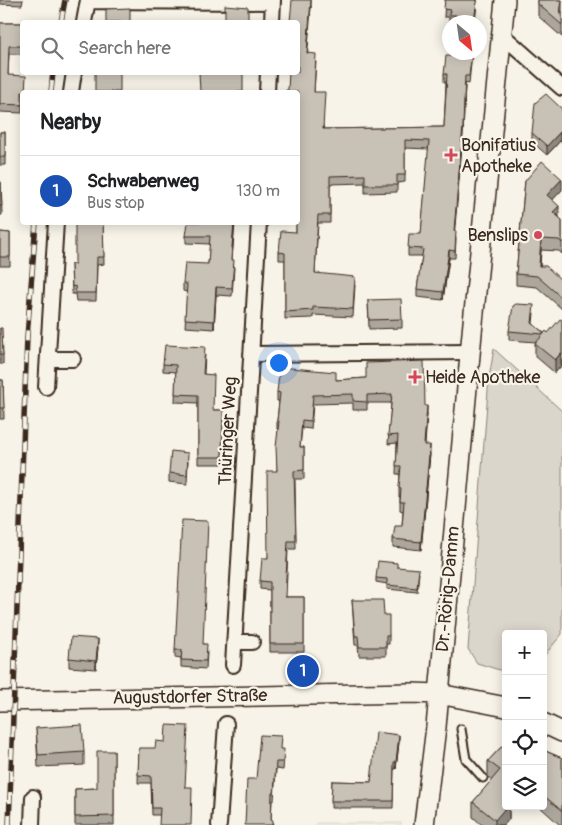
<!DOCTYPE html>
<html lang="en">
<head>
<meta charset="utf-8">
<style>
	body { margin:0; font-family:Pangolin,sans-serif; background:#f6f6f6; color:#202124 }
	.controls { position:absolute; right:15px; bottom:15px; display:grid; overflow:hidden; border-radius:5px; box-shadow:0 2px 12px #0003 }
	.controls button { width:45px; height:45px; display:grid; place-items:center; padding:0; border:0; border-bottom:1px solid #e0e0e0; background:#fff; color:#202124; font:25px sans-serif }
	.compass { position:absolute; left:442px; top:15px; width:45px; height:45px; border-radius:50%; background:#fff; box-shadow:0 2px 12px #0003; rotate:151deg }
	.you { position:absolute; left:278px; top:362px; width:18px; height:18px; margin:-12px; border:4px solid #fff; border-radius:50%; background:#1a73e8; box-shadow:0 0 0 8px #1a73e833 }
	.badge { display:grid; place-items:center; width:32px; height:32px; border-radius:50%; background:#1a73e8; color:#fff; font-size:16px; font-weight:700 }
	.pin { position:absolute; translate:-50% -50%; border:2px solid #fff; box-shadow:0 1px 5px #0006 }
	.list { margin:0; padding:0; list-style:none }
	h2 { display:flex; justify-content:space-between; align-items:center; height:65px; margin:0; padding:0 20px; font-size:21px }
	h2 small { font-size:16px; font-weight:400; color:#757577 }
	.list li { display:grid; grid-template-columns:32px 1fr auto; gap:15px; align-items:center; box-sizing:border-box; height:70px; padding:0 20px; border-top:1px solid #e0e0e0 }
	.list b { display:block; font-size:19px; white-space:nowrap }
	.list p { margin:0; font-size:16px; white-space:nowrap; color:#757577 }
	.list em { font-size:16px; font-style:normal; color:#757577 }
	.icon { flex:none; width:28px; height:28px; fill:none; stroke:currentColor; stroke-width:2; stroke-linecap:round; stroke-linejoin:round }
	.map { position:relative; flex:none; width:562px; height:825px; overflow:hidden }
	.search { position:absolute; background:#fff; box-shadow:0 2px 12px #0003; left:20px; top:20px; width:280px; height:55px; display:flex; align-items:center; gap:12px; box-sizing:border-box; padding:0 18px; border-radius:5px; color:#757577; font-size:19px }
	.panel { position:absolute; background:#fff; box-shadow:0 2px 12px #0003; left:20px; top:90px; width:280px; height:135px; border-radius:5px }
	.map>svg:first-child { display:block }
</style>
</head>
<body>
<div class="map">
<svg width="562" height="825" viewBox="0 0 562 825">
	<rect width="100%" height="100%" fill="#f7f3e8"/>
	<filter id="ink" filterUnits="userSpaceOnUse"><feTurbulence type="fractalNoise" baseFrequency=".02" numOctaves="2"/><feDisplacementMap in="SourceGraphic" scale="10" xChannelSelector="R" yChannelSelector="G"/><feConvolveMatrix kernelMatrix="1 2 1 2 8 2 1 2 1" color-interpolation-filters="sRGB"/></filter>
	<g filter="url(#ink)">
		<!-- built -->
		<path fill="#e9e4d9" d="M316,822H402V825H315Z"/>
		<!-- green -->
		<path fill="#dbd6cb" stroke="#8b8074" d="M494,349L562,411V634L543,657V634H506V672L477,663L468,649L489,378Z"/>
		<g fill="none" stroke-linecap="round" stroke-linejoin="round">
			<!-- lane casing -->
			<g stroke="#3b2a1e" stroke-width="11">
				<path id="lane" d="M461,729L466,759L483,778"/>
			</g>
			<!-- street casing -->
			<g stroke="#3b2a1e" stroke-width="18">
				<path id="street" d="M88,1L273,2
					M84,22L88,0
					M272,22L273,0
					M501,34L562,88
					M71,92L74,72
					M267,92L268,72
					M251,354L471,352
					M48,359H73
					M46,387L56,222
					M235,642H252
					M233,665L259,222
					M32,825L33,797
					M219,825L226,724"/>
			</g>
			<!-- secondary casing -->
			<g stroke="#3b2a1e" stroke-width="22">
				<path id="secondary" d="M0,701L411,693L439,694L506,707
					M543,723L562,732
					M424,825L436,727L472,333L505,0"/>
			</g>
			<!-- lane -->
			<use href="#lane" stroke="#f7f3e8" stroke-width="7"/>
			<!-- street -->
			<use href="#street" stroke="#f7f3e8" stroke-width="14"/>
			<!-- secondary -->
			<use href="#secondary" stroke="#f7f3e8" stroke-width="19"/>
			<!-- rail casing -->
			<g stroke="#3b2a1e" stroke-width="5.5">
				<path id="rail" d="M61,22L65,0
					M51,92L53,72
					M9,825L27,337L36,222"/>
			</g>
			<!-- rail -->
			<use href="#rail" stroke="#f7f3e8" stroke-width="4" stroke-dasharray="11" stroke-linecap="butt"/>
		</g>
		<!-- wall -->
		<path fill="#aca69d" stroke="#3b2a1e" d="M0,0H23L22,5L0,4Z
			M445,0H477L475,22H450L449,23V17H444Z
			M538,0H562V37L538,16Z
			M311,6L307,53L316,61L314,92L324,129L444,127L446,82H444V74L452,56V52H472L469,84L465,83L463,134L454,231L456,239L455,258H449L443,300L417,297V289L422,256H408V248L421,234L429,149L405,148V182L397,183V192L365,193V183L330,184V223H318L315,273L355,285L353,317L313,315V318L285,319V260H279V252L296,232L298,92Z
			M0,23H22V54H9L8,75L22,92V113L0,112Z
			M562,109V143L560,141L547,155L532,142V133Z
			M0,132H5V165H0Z
			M525,181L562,190L552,200L559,217L562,220V254L559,251L541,250L540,266L562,281V309L537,287L516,285V274Z
			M0,182H1L2,215H0Z
			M103,222L104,264L97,265L96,301H76L75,294H72L71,264H75Z
			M235,222L232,260L234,268L232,296L216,295L214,329L185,327L187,292L183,291V283L208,264L210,244L186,243V236Z
			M0,232L10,233V266H0Z
			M368,300L402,319V328L369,329Z
			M534,313L533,324L544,333H548L562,320V367L561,366L555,373L535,356V344L536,342L509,340V331Z
			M0,328L3,355V364H0Z
			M205,354L204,374L213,410H223L222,464H198V403L175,402L176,372L163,371V364Z
			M366,378L425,406L427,414L425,445L430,454L421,550L393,547V539L402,526L403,511L400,510V497H399V488L400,474H396L397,443L388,444L391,403H367V410H353V403L313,404L311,429L302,428L300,447H304V479H295L296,549H288L286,597H304V652H270V590L260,589V581L268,558L277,471L278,429H277V421L279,401H277V392L336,380Z
			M0,380H3L4,419H0Z
			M188,461L187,484L169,482V473Z
			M397,567L419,573L417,592L387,589V584L376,582V578Z
			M352,600L384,615L389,636V644H386V656H359L358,645H355Z
			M203,644L207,652L206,669L181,667V658L175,657V650Z
			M98,647L96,669L69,667V658Z
			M36,728L84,752V765L38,767Z
			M399,742L396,769H394L393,808H331L332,781L371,782Z
			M506,742V806H512L509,809V819L504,825H482L473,817V802L492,780L488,777V761Z
			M139,748L186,787L159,815H152L151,783H138Z
			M281,749L284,757L283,770L276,769L274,801H272L271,820L273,825L256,779Z
			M543,750L562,758V825H560L539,806H543Z
			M114,751V825H75V789L97,788Z"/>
		<!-- shaded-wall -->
		<path fill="#8c877f" stroke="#3b2a1e" d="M311,0V6L307,61V53Z
			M477,0L475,22H474Z
			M465,83L463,134L454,238V231Z
			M560,132V141L547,155V146Z
			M562,179V190L547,206V195Z
			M559,206V217L553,212Z
			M234,222H235L231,268V260Z
			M541,239V250L539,277V266Z
			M449,250V258L443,300V292Z
			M216,287V295L214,329V321Z
			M561,353V366L555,373V360Z
			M427,406V414L424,453V445Z
			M430,445V454L421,550V542Z
			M98,639V647L96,669V661Z
			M399,735V742L396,769V762Z
			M506,797V806H512L509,809V819L504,825H495V820L504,799Z"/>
		<!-- building -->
		<path fill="#c8c1b6" stroke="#3b2a1e" d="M292,0H311L307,53L316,54L314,92H325L323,129L444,127L447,74H444L446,56H452V52H472L469,76H465L463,126L454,231H456L455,251L449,250L443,292L417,289L423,249L408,248L409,234H421L429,141L405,140V175H397V185H365V175L330,176V215H318L315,273L355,277L353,309L313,307V310L285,312V253L279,252L281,231L296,232V222H298V92H286V90H288L289,72H298V22H290Z
			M445,0H477L474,22H456V15H449L450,10L444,9Z
			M538,0H562L560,13L562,11V25L538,4Z
			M225,5L248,7V22H225Z
			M130,8V22H106V9Z
			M0,23H22V46H9L8,75L26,76L25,92H22V105L0,104Z
			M95,72H120V92H95Z
			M199,72H243V92H200Z
			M546,94L562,109V134L560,132L547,146L532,133L535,103Z
			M0,132H5V157H0Z
			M542,161L562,179L547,195L559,206L553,212L562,220V243L559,240L541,239L539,266H546L562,281V298L537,276L516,274L525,181Z
			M0,182H1L2,206H0Z
			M75,222H103L104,257H97L96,293H76L75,286L72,287L71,264H75Z
			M188,222H234L231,260H234L232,288L216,287L214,321L185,319L187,284L183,283L185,263L208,264L210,236H186Z
			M0,232L10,233V257H0Z
			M401,299L402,319L369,320L368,300Z
			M516,304L534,305L532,323L544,333L543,334L509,331L513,306Z
			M560,319L562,320V354L561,353L555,360L535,344L546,331L548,333Z
			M0,328H2L3,355H0Z
			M165,345L205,347L203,374L214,375L213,410H223L222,457H198V395L175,394L176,365L163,364Z
			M424,361L425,406H427L424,445H430L421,542L393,539L395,526H402L404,502H400L401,489L399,488L401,466H396L398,435L388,436L392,394L367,395V402L353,401V394L313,395L311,421L302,420L300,447H304V470L294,471L296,541H288L285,597H304V644H270V582L260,581L262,558H268L267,471H277L276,447L279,421H277L280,393L277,392L280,367L336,372V380L366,378V363Z
			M0,380H3L4,408H0Z
			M171,451L188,453L187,475L169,473Z
			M182,520L208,521L203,644H207L206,661L181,660L182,650H175Z
			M378,561L397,563V567L419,569L417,588L387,585V579L376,578Z
			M352,600H383L384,615H389V636H386V647H359L358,636H355Z
			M71,637L98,639L96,661L69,658Z
			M82,725L84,752L38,755L36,728Z
			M166,725L188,726L185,787H192L191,825H159L160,808H152L151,776L138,775L139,748H155L156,741L165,742Z
			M376,732L399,735L396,762H394L393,801H331L332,781L371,782Z
			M260,735L281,736L280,749H284L283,762H276L274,793H272L271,820H273L272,825H245L247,779H256Z
			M506,742V797L504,799L506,800V806H507L495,820L473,802L500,770L488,761Z
			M543,750L562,758V811L543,795Z
			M97,751H114V816L75,817V789L97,788Z"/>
	</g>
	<!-- markers -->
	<g fill="#d1495b" stroke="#f7f3e8" stroke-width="2">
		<path d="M448.5 147.5h5v5h5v5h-5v5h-5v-5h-5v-5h5z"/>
		<circle cx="538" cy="235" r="5"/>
		<path d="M412.5 369.5h5v5h5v5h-5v5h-5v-5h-5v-5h5z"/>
	</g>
	<g text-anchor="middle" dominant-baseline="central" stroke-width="4.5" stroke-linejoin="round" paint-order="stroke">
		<!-- poi labels -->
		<g font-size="18" fill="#3b2a1e" stroke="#f7f3e8" text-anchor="start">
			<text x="461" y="145">Bonifatius<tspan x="461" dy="21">Apotheke</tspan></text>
			<text x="528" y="235" text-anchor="end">Benslips</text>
			<text x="425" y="377">Heide Apotheke</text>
		</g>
		<!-- street labels -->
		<g font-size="18" fill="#3b2a1e" stroke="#f7f3e8">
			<text transform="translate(228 431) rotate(-87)">Thüringer Weg</text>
			<text transform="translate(448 589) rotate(-85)">Dr.-Rörig-Damm</text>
			<text transform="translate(190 697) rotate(-1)">Augustdorfer Straße</text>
		</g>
	</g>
</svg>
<div class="controls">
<button>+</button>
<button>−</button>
<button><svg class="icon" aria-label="locate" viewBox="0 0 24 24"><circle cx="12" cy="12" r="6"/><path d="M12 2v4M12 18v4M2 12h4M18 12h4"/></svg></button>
<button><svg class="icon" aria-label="layers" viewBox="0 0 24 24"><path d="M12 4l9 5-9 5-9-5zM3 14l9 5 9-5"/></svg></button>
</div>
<svg class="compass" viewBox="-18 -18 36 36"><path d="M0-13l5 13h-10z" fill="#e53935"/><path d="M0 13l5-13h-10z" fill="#757577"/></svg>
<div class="you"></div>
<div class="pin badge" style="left:303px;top:671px;background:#1a4fb4">1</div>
<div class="search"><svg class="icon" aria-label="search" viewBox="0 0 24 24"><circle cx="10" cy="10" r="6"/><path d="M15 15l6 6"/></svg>Search here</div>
<section class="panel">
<h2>Nearby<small></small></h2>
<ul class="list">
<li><span class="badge" style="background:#1a4fb4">1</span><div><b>Schwabenweg</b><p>Bus stop</p></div><em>130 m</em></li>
</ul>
</section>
</div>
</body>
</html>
